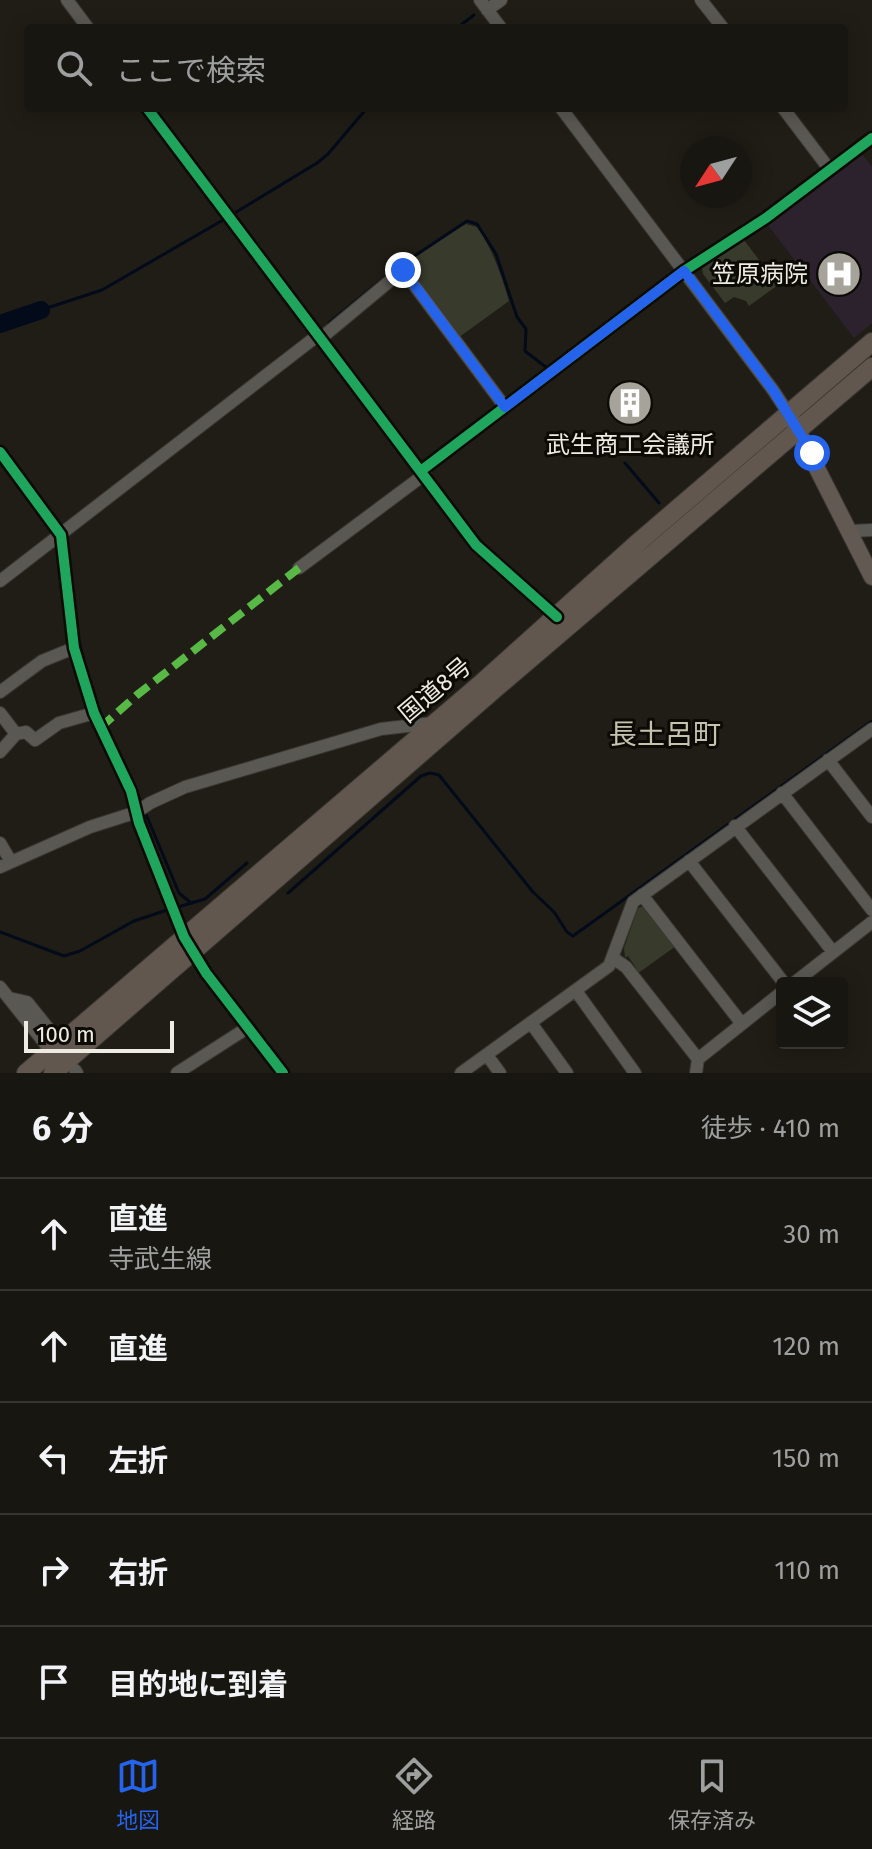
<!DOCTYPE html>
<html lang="ja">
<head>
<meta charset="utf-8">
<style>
	body { margin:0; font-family:"Fira Sans","Noto Sans JP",sans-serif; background:#24231e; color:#f1f3f6 }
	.controls { position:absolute; right:24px; bottom:24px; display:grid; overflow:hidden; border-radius:8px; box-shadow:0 4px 20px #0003 }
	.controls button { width:72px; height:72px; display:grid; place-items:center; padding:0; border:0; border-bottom:2px solid #363530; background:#171610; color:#f1f3f6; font:40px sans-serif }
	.compass { position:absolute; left:680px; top:136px; width:72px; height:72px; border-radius:50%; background:#171610; box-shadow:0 4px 20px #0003; rotate:234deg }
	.scale { position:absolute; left:24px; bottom:20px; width:150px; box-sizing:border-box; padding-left:8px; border:4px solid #eeece2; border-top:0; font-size:22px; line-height:28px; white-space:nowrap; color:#eeece2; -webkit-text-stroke:6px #0b0a05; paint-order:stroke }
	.stop { position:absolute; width:24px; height:24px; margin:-18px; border:6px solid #2563eb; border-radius:50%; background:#fff }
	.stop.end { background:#2563eb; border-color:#fff; box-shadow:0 2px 8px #0008 }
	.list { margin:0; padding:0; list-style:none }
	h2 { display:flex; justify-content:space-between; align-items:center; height:104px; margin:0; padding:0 32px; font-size:34px }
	h2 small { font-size:26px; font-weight:400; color:#9e9f9f }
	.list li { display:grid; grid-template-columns:52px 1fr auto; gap:24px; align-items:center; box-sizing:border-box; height:112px; padding:0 32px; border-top:2px solid #363530 }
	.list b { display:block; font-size:30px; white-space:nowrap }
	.list p { margin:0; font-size:26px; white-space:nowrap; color:#9e9f9f }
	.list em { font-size:26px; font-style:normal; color:#9e9f9f }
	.icon { flex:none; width:44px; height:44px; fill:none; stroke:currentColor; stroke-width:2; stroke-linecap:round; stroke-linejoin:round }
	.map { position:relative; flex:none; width:872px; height:1073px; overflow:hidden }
	.search { position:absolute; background:#171610; box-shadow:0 4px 20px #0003; left:24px; right:24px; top:24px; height:88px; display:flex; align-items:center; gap:20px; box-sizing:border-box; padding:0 28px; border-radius:8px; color:#9e9f9f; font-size:30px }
	.sheet { height:664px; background:#171610 }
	nav { display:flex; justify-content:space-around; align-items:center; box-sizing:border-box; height:112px; border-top:2px solid #363530; background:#171610; font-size:22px; color:#9e9f9f }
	nav a { display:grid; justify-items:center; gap:4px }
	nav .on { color:#2563eb }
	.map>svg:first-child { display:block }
</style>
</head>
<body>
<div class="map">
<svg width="872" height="1073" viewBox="0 0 872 1073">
	<rect width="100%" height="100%" fill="#1f1d15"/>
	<!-- medical -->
	<path fill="#2c222d" d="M862,154L872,167V323L854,338L768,225Z"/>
	<!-- green -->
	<path fill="#383b2b" d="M466,224L477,227C493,250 501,274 509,301L458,338L404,265L437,240Z
		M744,240L778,285L749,306L746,301L734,297L725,303L703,274L702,268Z
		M641,907H646L676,946L637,974L634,970L636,968L628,956L625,958L624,948L638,908Z"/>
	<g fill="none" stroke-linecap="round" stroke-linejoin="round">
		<!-- stream -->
		<path stroke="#030a19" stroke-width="3" d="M457,28L474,15
			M233,214L317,163L328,154L367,108
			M401,265L467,221L477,224L496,254L517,317L526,329L525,351L547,368
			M41,310L102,290L223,220
			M329,323L389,274
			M625,463L659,503
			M79,641L84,661
			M136,790L142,805
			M145,812L179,893L191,903
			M288,893L421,776L430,773L439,775L533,892L554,912L567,932L573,936L872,721
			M178,907L205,899L247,863
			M0,932L64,956L80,951L134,921L170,909"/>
		<!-- river -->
		<path stroke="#030a19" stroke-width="18" d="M0,324L41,310"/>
		<!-- minor casing -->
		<g stroke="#3a3833" stroke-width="14">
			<path id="minor" d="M67,0L88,28
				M480,0L501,28
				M701,0L723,28
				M487,10L501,0
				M147,108L476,545L557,617
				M561,108L773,390L788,413
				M783,108L830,170
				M320,339L403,270L505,407
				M0,452L61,535L74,648L94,713L131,791L139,823L184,937L206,973L283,1073
				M422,470L684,271L766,218L872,138
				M851,531L872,530
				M299,568L425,474
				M0,581L317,336
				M0,692L42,661L74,648
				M0,713L16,734
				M0,752L16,734L26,732L35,740L59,723L94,713
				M828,760L872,817
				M782,793L872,910
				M735,826L833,952
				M0,843L10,860
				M689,861L784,983
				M0,867L90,827L137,812L150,803L185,787L381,729L433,723
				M642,895L742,1024
				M613,958L626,967L698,1059L696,1073
				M794,983L872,922
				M0,987L51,1051
				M576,991L635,1073
				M9,998L27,1002L60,1043
				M531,1023L567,1073
				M487,1055L500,1073
				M698,1059L782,992
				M75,1070L77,1073
				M177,1073L247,1028
				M461,1073L609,966L633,902L872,729"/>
		</g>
		<!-- major casing -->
		<g stroke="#3a3833" stroke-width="18">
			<path id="major" d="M793,421L872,577"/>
		</g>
		<!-- highway casing -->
		<g stroke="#3a3833" stroke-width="20">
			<path id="highway" d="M26,1073L484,681L641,540L872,342
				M53,1073L497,687L872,367"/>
		</g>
		<!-- minor -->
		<use href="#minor" stroke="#5a5852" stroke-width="12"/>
		<!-- major -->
		<use href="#major" stroke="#625952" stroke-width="16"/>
		<!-- highway -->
		<use href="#highway" stroke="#62574f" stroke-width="18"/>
		<!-- quiet -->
		<path stroke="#58b947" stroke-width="8" stroke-dasharray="16 8" stroke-linecap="butt" d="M100,728L137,695L299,568"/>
		<!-- cycleway casing -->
		<g stroke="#0b0a05" stroke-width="15">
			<path id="cycleway" d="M147,108L476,545L557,617
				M0,452L61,535L74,648L94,713L131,791L139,823L184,937L206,973L283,1073
				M422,470L684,271L766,218L872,138"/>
		</g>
		<!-- cycleway -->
		<use href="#cycleway" stroke="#20a55d" stroke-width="10"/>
	</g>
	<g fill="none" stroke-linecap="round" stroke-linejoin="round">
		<!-- route -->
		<path stroke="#2563eb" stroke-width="10" d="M403,270L505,407L684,271L773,390L812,453"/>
	</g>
	<!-- icons -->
	<defs>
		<g id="hospital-disc" transform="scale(2.3)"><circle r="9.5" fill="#a6a49a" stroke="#0b0a05"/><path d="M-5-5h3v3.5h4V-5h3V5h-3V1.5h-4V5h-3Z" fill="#fff"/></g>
		<g id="building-disc" transform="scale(2.3)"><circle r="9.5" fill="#a6a49a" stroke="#0b0a05"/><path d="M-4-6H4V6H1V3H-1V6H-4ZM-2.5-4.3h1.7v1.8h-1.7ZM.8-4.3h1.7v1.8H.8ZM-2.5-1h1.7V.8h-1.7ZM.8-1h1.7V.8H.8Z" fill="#fff"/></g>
	</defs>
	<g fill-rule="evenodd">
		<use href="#hospital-disc" x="839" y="274"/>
		<use href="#building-disc" x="630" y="403"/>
	</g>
	<g text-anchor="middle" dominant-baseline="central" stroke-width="6" stroke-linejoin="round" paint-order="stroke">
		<!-- poi labels -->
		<g font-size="24" fill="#eeece2" stroke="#0b0a05" text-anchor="end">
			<text x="808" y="274">笠原病院</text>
			<text x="630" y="445" text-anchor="middle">武生商工会議所</text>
		</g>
		<!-- street labels -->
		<g font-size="24" fill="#eeece2" stroke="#0b0a05">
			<text transform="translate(435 690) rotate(-40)">国道8号</text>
		</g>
		<!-- quarter labels -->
		<g font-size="28" fill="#c5c2ae" stroke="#0b0a05">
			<text x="665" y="734">長土呂町</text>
		</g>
	</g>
</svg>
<div class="controls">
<button><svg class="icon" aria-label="layers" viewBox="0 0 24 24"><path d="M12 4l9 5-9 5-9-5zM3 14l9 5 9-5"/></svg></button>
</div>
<svg class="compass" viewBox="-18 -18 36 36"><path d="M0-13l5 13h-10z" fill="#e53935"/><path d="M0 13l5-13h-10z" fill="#9e9f9f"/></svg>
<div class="scale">100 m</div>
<div class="stop" style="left:812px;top:453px"></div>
<div class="stop end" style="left:403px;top:270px"></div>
<div class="search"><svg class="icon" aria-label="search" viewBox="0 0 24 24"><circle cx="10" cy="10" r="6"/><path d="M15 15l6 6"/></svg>ここで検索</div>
</div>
<section class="sheet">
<h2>6 分<small>徒歩 · 410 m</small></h2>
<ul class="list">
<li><svg class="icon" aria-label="ahead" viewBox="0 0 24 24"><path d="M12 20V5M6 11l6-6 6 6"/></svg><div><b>直進</b><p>寺武生線</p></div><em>30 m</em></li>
<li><svg class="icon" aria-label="ahead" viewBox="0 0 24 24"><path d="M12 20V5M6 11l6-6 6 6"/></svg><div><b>直進</b></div><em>120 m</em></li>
<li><svg class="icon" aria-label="left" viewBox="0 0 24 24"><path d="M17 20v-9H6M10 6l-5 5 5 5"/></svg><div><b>左折</b></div><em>150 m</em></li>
<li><svg class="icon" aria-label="right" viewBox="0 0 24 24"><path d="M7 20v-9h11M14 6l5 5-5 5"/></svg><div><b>右折</b></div><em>110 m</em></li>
<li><svg class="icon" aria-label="arrive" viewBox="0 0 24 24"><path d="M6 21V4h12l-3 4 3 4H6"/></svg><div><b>目的地に到着</b></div></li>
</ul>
</section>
<nav>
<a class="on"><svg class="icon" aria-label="map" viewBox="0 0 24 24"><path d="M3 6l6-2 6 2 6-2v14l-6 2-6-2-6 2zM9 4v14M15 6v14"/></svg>地図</a>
<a><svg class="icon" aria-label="directions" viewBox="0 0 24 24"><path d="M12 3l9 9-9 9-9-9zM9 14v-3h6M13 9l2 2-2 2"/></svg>経路</a>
<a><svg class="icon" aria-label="saved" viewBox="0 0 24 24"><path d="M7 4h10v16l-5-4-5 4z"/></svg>保存済み</a>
</nav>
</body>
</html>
